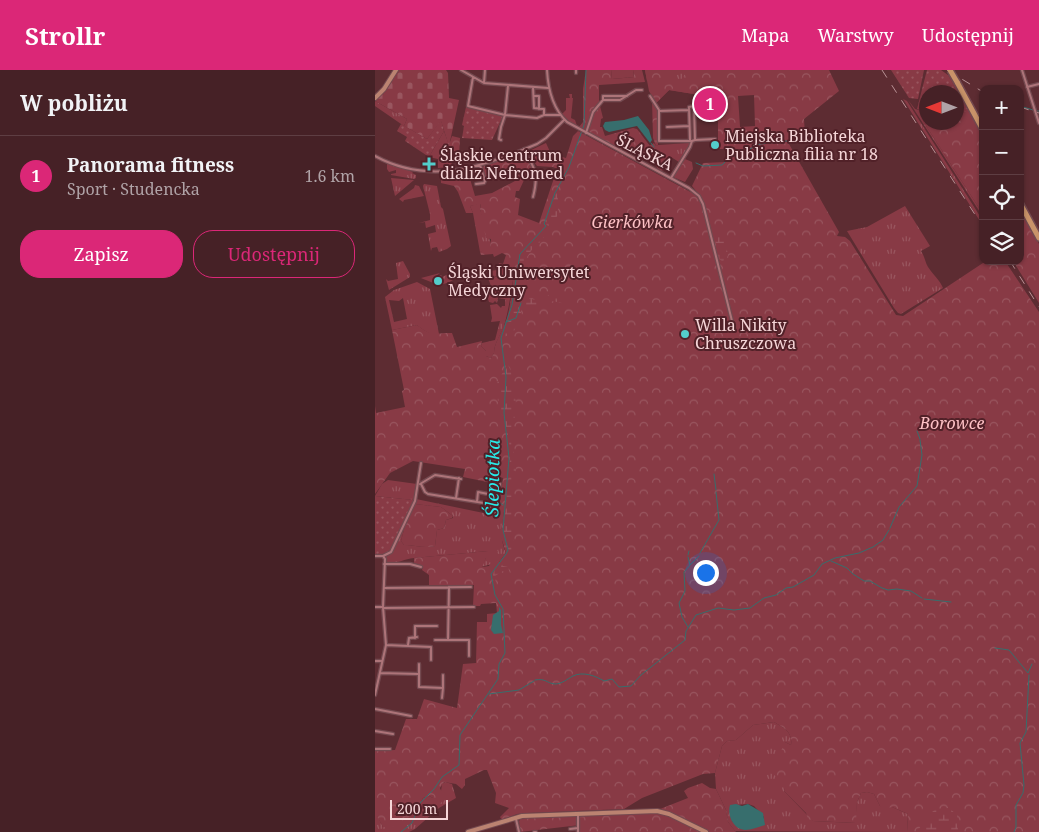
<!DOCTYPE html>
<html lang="pl">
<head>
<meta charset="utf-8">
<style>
	body { margin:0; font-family:"Noto Serif",serif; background:#4d292e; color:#f1f3f6 }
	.controls { position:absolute; right:15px; top:15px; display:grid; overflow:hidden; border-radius:10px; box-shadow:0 1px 4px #0004 }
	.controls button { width:45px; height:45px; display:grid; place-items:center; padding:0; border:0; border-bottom:1px solid #5e3e43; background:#462126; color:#f1f3f6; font:25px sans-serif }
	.compass { position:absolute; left:544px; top:15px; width:45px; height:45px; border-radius:50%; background:#462126; box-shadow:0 1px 4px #0004; rotate:270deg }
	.scale { position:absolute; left:15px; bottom:12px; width:58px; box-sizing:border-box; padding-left:5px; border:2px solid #f5d5d7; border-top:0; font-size:14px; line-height:18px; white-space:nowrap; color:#f5d5d7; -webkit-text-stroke:4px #512128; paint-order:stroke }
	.you { position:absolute; left:330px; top:502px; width:18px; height:18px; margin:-12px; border:4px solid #fff; border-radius:50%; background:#1a73e8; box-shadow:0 0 0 8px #1a73e833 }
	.badge { display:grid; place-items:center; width:32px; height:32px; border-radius:50%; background:#db2777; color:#fff; font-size:16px; font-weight:700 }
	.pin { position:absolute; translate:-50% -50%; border:2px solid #fff; box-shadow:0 1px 5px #0006 }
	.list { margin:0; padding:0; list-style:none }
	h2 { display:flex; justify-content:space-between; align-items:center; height:65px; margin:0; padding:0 20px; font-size:21px }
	h2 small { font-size:16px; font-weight:400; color:#b0a3a7 }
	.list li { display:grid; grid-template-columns:32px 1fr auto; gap:15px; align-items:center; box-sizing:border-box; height:80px; padding:0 20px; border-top:1px solid #5e3e43 }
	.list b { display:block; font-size:19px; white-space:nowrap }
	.list p { margin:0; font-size:16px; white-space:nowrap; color:#b0a3a7 }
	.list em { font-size:16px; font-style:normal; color:#b0a3a7 }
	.actions { display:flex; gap:10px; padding:15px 20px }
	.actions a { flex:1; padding:11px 0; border:1px solid #db2777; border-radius:20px; text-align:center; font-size:18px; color:#db2777 }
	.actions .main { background:#db2777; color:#fff }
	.icon { flex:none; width:28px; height:28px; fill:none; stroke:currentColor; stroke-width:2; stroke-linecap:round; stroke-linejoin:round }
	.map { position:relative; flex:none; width:664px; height:762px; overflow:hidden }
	header { display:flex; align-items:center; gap:30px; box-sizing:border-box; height:70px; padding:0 25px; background:#db2777; color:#fff }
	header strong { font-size:24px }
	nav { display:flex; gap:28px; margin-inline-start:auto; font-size:18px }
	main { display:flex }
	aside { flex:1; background:#462126 }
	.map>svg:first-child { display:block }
</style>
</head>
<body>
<header>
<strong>Strollr</strong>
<nav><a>Mapa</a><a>Warstwy</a><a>Udostępnij</a></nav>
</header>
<main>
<aside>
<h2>W pobliżu<small></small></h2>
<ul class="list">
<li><span class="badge">1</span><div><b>Panorama fitness</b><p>Sport · Studencka</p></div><em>1.6 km</em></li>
</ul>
<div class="actions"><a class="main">Zapisz</a><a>Udostępnij</a></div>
</aside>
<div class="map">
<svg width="664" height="762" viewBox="0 0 664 762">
	<defs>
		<pattern id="grass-tufts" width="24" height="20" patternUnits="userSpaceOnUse" patternTransform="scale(1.25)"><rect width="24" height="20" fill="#883a45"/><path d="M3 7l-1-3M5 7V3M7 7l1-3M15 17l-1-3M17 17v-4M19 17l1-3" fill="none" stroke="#99565f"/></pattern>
		<pattern id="forest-crowns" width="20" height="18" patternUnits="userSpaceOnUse" patternTransform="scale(1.25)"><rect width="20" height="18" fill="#883a45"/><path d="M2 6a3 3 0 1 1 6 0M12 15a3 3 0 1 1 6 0" fill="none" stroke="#99565f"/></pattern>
		<pattern id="wetland-marsh" width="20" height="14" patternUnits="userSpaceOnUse" patternTransform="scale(1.25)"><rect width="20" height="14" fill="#883a45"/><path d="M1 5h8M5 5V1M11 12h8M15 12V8" fill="none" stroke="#99565f"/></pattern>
		<pattern id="cemetery-stones" width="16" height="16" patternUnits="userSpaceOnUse" patternTransform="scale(1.25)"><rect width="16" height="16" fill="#883a45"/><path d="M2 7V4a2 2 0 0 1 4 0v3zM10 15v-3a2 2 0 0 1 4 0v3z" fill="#99565f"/></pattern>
		<pattern id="garden-dots" width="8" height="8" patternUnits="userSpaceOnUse" patternTransform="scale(1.25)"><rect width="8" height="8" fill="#883a45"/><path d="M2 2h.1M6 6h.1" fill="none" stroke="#99565f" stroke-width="1.8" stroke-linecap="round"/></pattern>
	</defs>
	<rect width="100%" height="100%" fill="#5d2c32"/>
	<!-- grass -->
	<path fill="url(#grass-tufts)" fill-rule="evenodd" d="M270,0H359L327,29L325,25L294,20L281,33L274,21Z
		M194,24H197V28H198L196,48L200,50L202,56L197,54L187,44L191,40V28H195Z
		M528,29L532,31L608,151V156Z
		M533,30L540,39L551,42V49L548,51L608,144V147Z
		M0,31L32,49L29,56L0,36Z
		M279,73L281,76L283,75L314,73V77L304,92L296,87L287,101L282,98L279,89L281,82L274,76Z
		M12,93L38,102L37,103L41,105V108L39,109L16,105V104L21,103V100L14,102L12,99Z
		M16,108L39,110L20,126Z
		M49,114L62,116L66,137L68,139L76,176L72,179L64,182L62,177L57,178L56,181L53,164L61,162L60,155L51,158L50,152L44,153L55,150V144L48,116Z
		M40,115L44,116L49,126L29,130L28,132L24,129L39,118Z
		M106,133L105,139L116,174L115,178L105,182L98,143L95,136Z
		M530,136L555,176L546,181C550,187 550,192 553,197C558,205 565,210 568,218L526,244L523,243L519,238L472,161L492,157Z
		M28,191L35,204V207L14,220L11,209L13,211L23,209L21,193Z
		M137,202L139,204C136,222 134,239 129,256C126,265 119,273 119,283L116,288L111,286V281L106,276L107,273L120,270L125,251L116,252L117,248L115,235L122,234L126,238L127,236H130V229L123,228L122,233L120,231L118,233L114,232L110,219L114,218L116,216L113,208L116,206L118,208L124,205H134Z
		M65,203L61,206V208L62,206L66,205L67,207L76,203L78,210C65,218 59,213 46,208Z
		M42,212L55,219L64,264C56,266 48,260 42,255L17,260L10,227L19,220ZM28,228L32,249L19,252L14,230L24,231Z
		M13,410L42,414L39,430L0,426L7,414Z
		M41,429L123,446L124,439L129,441C127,459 124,466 131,483L124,492L106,497L111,488L113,481L39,488C28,489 23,494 11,493V486L17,483L32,448L26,471L29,475C40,475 49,479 60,476L62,460L69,458L71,450L78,448V446L66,437L40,434Z
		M399,652C409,658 418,662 416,675L410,672L412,713L409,721L438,751L480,753L482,732L486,723L492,722L499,724L505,736L517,737L533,744L532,762L360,761L353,752L351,740L341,719L340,703L347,676L352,671L361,670L378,655ZM373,734L379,736L389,747V750L364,758L357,751L363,735Z
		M70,712L77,714L81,728L64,738L40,759L34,762H0V746L2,745L8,757L41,741L48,728L54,726L58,728L66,721L67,714Z"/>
	<!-- forest -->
	<path fill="url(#forest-crowns)" fill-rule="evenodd" d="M211,0H236L237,9L259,7L258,0H267L270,12L224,15V32L228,48L226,49L225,57H227L230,66L258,58L262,59L278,80L281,82L279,89L261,81L251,82L204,57L208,52V19Z
		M270,0H298L296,11L285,14L272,11Z
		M323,0H454L464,21L429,49L430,65L414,74L464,162L462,166L470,167L475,171L521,245L528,246L611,191H630L664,242V762H532L533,744L517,737L509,739L505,736L499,724L492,722L486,723L482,732L481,753L438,751L433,749L431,743L409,721L411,713L396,703L410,672L416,675C418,662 409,658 399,652L378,655L361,670L352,671L347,676L340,703L328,704L267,728L249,739L152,743L142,744L127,750L125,747L134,738L120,733L121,723L112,700H109L90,709V715L87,719L81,714L69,712L65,718L70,730L64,734H61L58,728L54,726L48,728C42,741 25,760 8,757L2,746H0V681L20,680L31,649H42L49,629L82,638L88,594L101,593L102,552H112V544L122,543L121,533L106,534L105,536H98L99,515H54V505L47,500L48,497L39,494V488L113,481L120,478L123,481L121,485L111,488L107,497L114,496L117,491L124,492L131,483L125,464L129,442L124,439L128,408L119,405L117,413L88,407L90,399L38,391L15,403L0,424V336L1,343L30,337L27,321L29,320L17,260L42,255C58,267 59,263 77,263L82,277L107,271L106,276L111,281V286L116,288L119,283C119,275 124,267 127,260C136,244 136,222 139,204L137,202L132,207L128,208L127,204L116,208L115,201L122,200L124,193L128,194L131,185L127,183L119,187L118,184L106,185L105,182L112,178H115L116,169L111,168L105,139L106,134L95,136L98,143H91L83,122L79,116L66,113V105L93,102L100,126L117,123L140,111L139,102L142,99L138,95L123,105L111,110L107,97L150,82L157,93L159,104L154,108L149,110L144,121H141L140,127L145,129L143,145L164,153L182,99L178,97L162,96L152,82L171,73L176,84L191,88L198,66L203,61L321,125L328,136L343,195H345L327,128L317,116L328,93L352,92V79H343V28L327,29L325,25L294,20L281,33L278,27L285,16L304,12L310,5H320ZM379,25L380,56L365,57L363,26Z
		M573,5H575L608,67V144L548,51L551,49L552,52H582V41H591Z
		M277,29L283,40V75L281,76L278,68Z
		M69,61L74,75L77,66L85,68L84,86L73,97L63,98V89L54,87Z
		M310,89L317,92L318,99L310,112L298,107Z
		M645,139L664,174V233L638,191H645Z
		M40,434L66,437L78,446L77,448L71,450L69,458L62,460L60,476C49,479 40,475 29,475L26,471L32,448Z
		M327,713L335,718L341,719L351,740L353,752L361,762H205V755L145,762L144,751L146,748L255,743L285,739L313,728L309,721L313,718Z"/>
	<!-- wetland -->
	<path fill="url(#wetland-marsh)" d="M182,121C184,135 185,148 175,159L177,162L171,164L165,172L158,178L152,187V199L145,220L146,227L167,231L178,221L180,225L186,226L196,234L194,237L190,234L178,231L172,236L147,235L145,249L138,263L129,267L127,264L137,237L146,183L160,168L171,160L173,156L171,154L175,137Z
		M342,158L348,160L353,185L351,190L347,191L344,189L338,160Z
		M130,289L136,301L141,333L137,370L141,395L140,411L137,417V434L140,438L139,445L137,448L139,480V483L128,493V496L133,497L137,510L135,509L131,502L128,501L120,506L121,515H119C114,492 131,497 133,482C134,475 129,467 129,460C130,435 134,411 135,387C135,379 134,368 132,360C127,342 112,314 131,300Z
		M574,738L582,745L583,759L582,762H542L553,745L561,739Z"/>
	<!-- cemetery -->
	<path fill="url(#cemetery-stones)" d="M23,0H71L73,3L74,28L84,30L74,76L66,51L52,69L29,56L32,49L0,31L13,17Z"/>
	<!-- garden -->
	<path fill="url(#garden-dots)" d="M516,0H549L543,29L534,28Z
		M552,0H566L573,5L592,41H582V22H552L551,42L542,39Z
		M91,37L128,46L117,70L87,68L89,56L87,55Z
		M66,50L69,61L54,87L30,71L32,67L22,61L26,54L52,69Z
		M0,426L39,430L15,482L13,484L0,485Z"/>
	<!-- pitch -->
	<path fill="#883a45" d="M236,0H258L259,7L237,9Z"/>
	<!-- water -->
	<path fill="#376e6d" d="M263,46L274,60L277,70L275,73L262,56L234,62L230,60L228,56L230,52L249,50Z
		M124,537L126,540V555L128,563L119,564L116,560L118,545L124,541Z
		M361,734L367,736L373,734L388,743L390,755C384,757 377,760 370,760C358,759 352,745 355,735Z"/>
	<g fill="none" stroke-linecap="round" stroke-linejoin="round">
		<!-- stream -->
		<path stroke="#376e6d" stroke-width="1" d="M645,36L658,40
			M662,41H664
			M276,73L279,77
			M321,93L328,96L347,95L355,87L362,85L385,74L412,71
			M131,252L141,248L146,233
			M542,361L545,369
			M339,404L341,420
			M121,430L128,435
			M515,458L524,437L542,416L547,385L545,370
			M325,483L344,450L341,422
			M313,485L314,481
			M456,491L472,498L478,504L489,511H495L507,518L513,520L522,519L536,521L547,528
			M315,495L324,486
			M549,529L576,532
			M313,557L307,547L304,533L310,521L309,502L315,495L313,487
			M620,578L634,580L653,603L657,594
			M160,610C171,608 171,613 180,614C187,614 192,609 198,606C208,601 221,606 229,611L237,609L244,617L256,616L266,605L310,570L311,561L321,545L343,538L359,540L375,538L389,528L401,525L411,518L418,517L439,505L447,494L460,488L484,483L498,477L508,470L514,460
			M114,624L144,620L159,611
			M26,762L37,753L45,733L59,719L67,707L84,695L85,665L123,609L124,594L130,583L128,539L120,525L116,504L131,484L133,480L128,460L134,388L129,343L131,307L126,268L137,235L145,184L171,156L169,154L180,123L194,97L209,55L211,0
			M639,762L641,757V735L648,723L649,715L645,673L651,662L654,605"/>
		<!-- street casing -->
		<g stroke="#73494f" stroke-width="4.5">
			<path id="street" d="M86,0L109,13L173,18
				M172,0C173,19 177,38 192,52L314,118L324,126L328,134L358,255
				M647,0L664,53
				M201,3V0
				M98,7L93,36L130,45L162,48L169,45H185
				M109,13L110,0
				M158,17L159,38L169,39V45
				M652,17L664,14
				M159,26H164V39
				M275,26L284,40V71H317
				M228,30V26H252
				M284,41L314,40
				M292,57L314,56
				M211,63L218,42L228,30H245L261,20H267
				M126,70L124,69L126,57L130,45L133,16
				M315,70L314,37L319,36L320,70
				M149,79C160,99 164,104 158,127
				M0,86C55,116 108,97 162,74L171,68L189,50
				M296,108L315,77L317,71L320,70L340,69
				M101,114L109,113L110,111L105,95
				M45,414L60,405L86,409
				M46,414L50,422L53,424L121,435L120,443
				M81,428L84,408
				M123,428L125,414
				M102,432L103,422L118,425
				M115,442L120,406
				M0,486H8L16,482L40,431L46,393
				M9,494H35L46,497
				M9,518L96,517
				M0,537H8
				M9,538L99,537
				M40,568V556H62
				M60,570H94V586
				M73,570L74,517
				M11,575L56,577V590
				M33,575L34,568L42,567
				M0,591H7
				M44,594V617L68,618V605
				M5,603L43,604
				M0,625L11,575L8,537L10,489L8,486
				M67,628L68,618
				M0,639L36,646
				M0,661L18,664
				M0,679H15
				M141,749L144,762
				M195,759L203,758
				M159,762H161
				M203,762V744"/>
		</g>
		<!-- secondary casing -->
		<g stroke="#73494f" stroke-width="6">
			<path id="secondary" d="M0,28L9,19L21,0
				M93,762L147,746L282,741L294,744L331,762"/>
		</g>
		<!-- primary casing -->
		<g stroke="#73494f" stroke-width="8">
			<path id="primary" d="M582,12L608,60
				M645,133L664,168"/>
		</g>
		<!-- street -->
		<use href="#street" stroke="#ad7479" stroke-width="2"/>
		<!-- secondary -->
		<use href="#secondary" stroke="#bb8371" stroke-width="4"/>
		<!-- primary -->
		<use href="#primary" stroke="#c99369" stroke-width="5"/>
		<!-- rail -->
		<path stroke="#b89195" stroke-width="1" stroke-dasharray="9 9" stroke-linecap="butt" d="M507,0L608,157
			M572,0L608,22
			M645,37L664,43
			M635,191L664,237"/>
		<!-- primary-bridge casing -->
		<g stroke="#73494f" stroke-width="8" stroke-linecap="butt">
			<path id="primary-bridge" d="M575,0L582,12"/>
		</g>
		<!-- primary-bridge -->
		<use href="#primary-bridge" stroke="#c99369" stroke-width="5"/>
	</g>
	<!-- markers -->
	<g fill="#53cdcb" stroke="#512128" stroke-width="2">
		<circle cx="340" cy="75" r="5"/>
		<path d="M51.5 86.5h5v5h5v5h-5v5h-5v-5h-5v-5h5z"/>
		<circle cx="63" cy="211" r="5"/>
		<circle cx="310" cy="264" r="5"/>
	</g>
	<g text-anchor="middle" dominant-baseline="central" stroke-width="4" stroke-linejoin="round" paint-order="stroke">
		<!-- poi labels -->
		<g font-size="16" fill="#f5d5d7" stroke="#512128" text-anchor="start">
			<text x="350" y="66">Miejska Biblioteka<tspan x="350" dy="18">Publiczna filia nr 18</tspan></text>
			<text x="65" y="85">Śląskie centrum<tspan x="65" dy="18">dializ Nefromed</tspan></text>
			<text x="73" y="202">Śląski Uniwersytet<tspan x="73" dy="18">Medyczny</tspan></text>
			<text x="320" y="255">Willa Nikity<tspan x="320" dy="18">Chruszczowa</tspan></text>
		</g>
		<!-- street labels -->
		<g font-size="16" fill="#f5d5d7" stroke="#512128">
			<text transform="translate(270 82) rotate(27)">ŚLĄSKA</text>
		</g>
		<!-- park labels -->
		<g font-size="16" font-style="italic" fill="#fec1c5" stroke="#512128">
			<text x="257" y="152">Gierkówka</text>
			<text x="577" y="353">Borowce</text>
		</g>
		<!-- water labels -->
		<g font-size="18" font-style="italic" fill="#28ebe9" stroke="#512128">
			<text transform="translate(117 408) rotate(-89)">Ślepiotka</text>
		</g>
	</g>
</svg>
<div class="controls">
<button>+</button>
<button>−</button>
<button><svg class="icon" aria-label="locate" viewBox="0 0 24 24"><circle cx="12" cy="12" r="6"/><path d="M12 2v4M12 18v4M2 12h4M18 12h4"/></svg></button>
<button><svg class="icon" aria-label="layers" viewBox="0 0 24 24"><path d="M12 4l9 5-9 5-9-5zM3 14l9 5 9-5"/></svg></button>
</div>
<svg class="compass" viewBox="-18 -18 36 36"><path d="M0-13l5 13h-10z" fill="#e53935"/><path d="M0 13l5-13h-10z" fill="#b0a3a7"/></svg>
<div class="scale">200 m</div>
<div class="you"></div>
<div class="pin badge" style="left:335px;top:34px">1</div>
</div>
</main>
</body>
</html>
